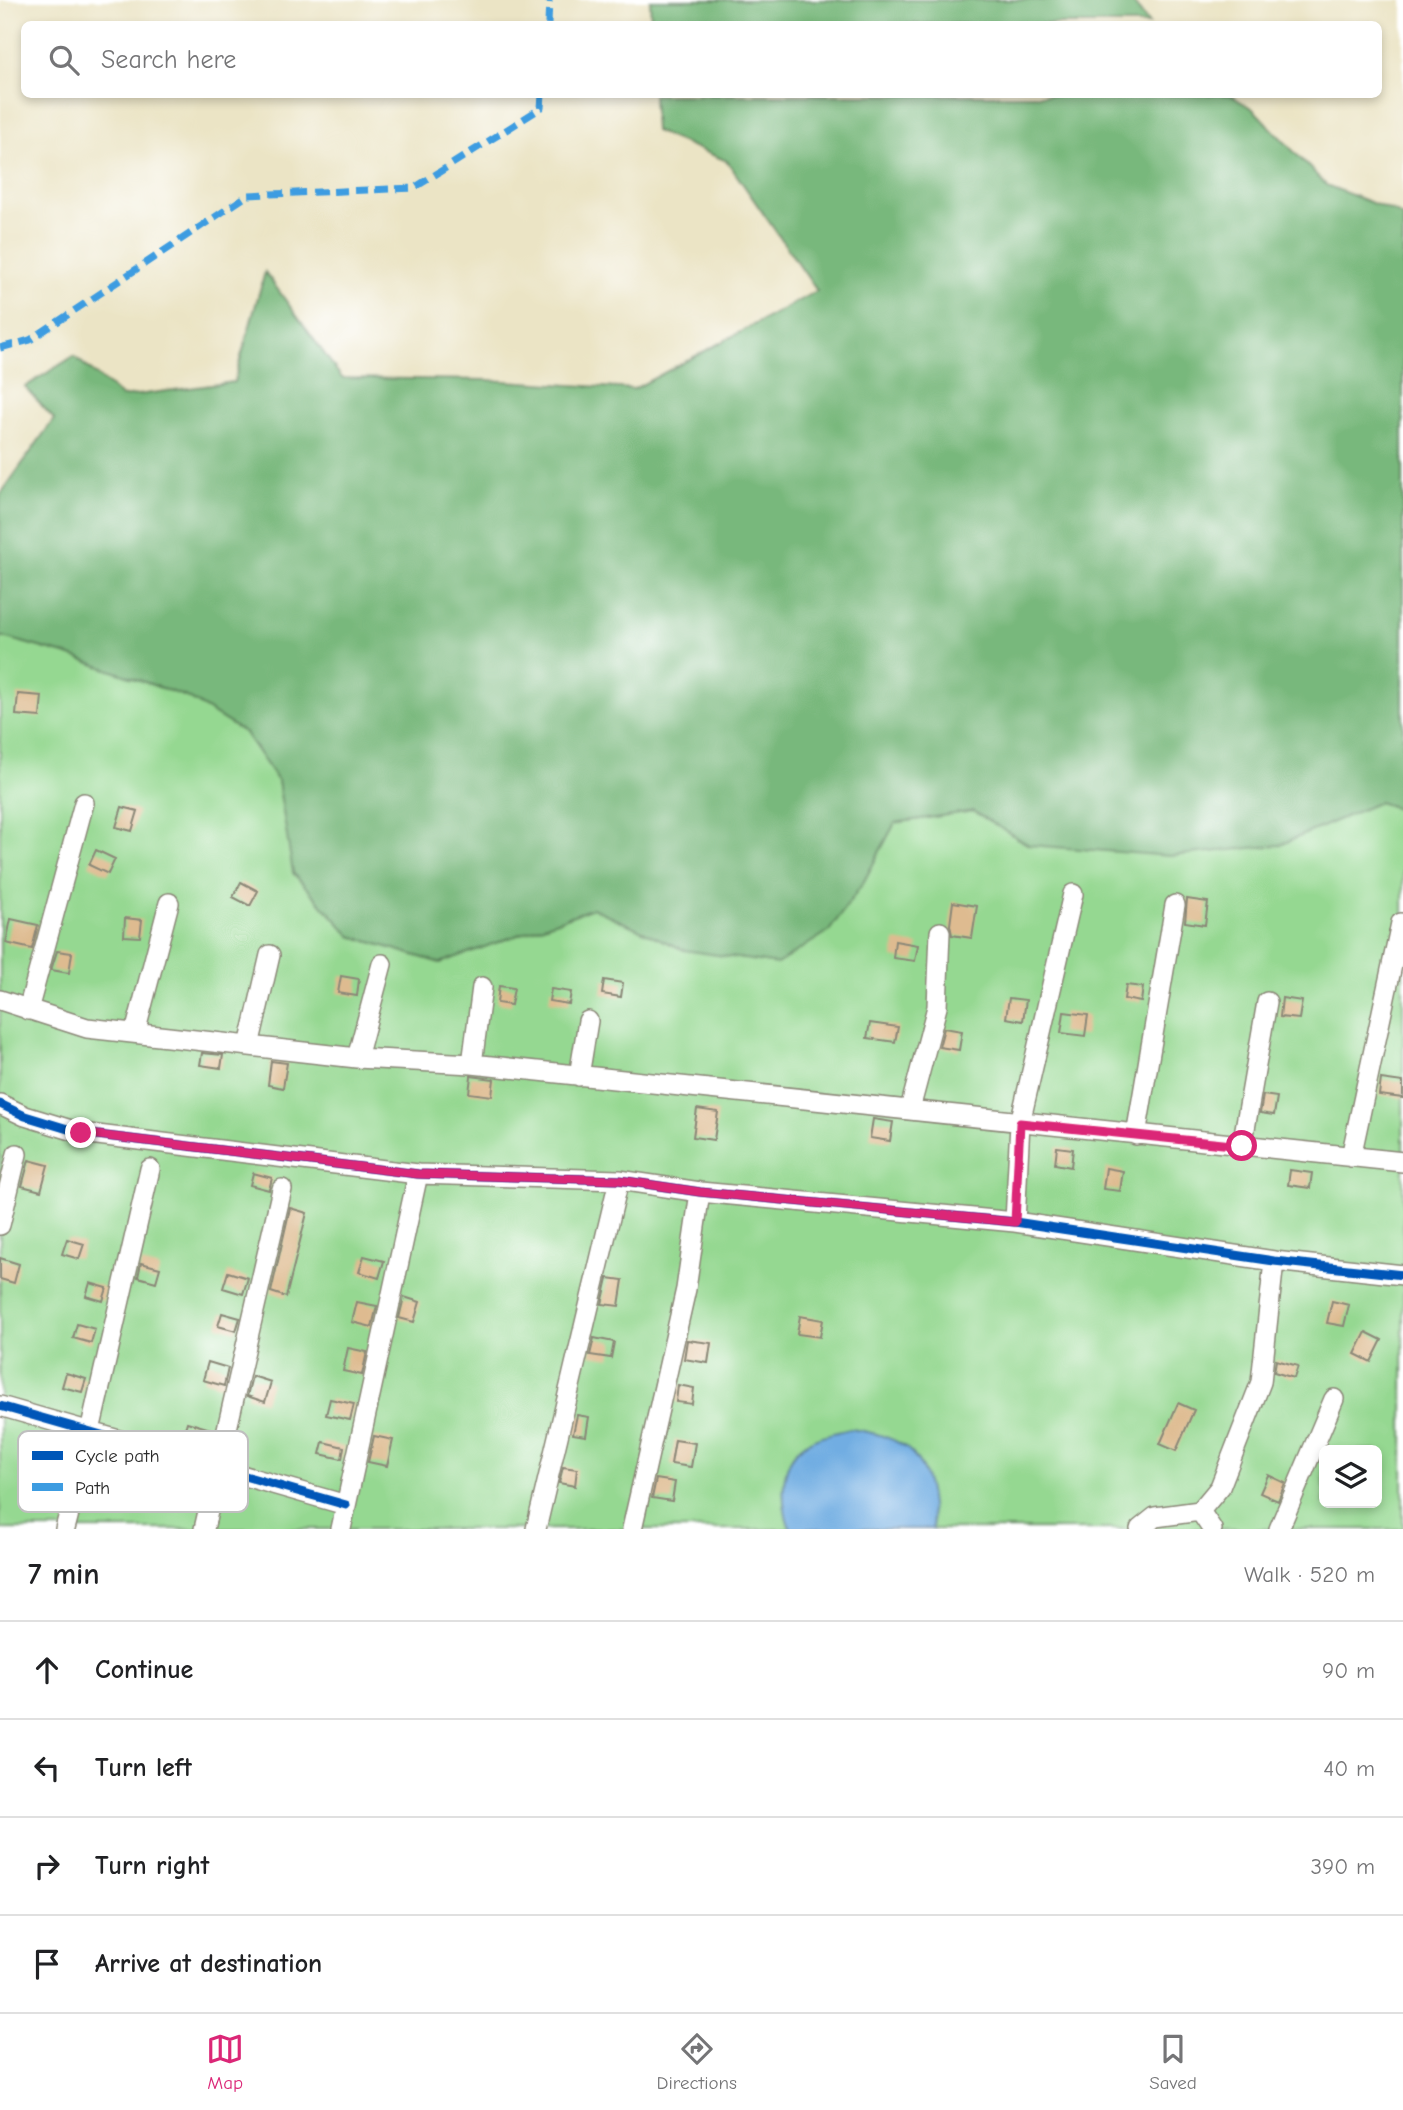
<!DOCTYPE html>
<html lang="en">
<head>
<meta charset="utf-8">
<style>
	body { margin:0; font-family:"Comic Neue",sans-serif; background:#f2f2f2; color:#202124 }
	.controls { position:absolute; right:21px; bottom:21px; display:grid; overflow:hidden; border-radius:10px; box-shadow:0 4px 10px #0003 }
	.controls button { width:63px; height:63px; display:grid; place-items:center; padding:0; border:0; border-bottom:2px solid #e0e0e0; background:#fff; color:#202124; font:35px sans-serif }
	.stop { position:absolute; width:21px; height:21px; margin:-16px; border:5px solid #db2777; border-radius:50%; background:#fff }
	.stop.end { background:#db2777; border-color:#fff; box-shadow:0 2px 7px #0008 }
	.list { margin:0; padding:0; list-style:none }
	h2 { display:flex; justify-content:space-between; align-items:center; height:91px; margin:0; padding:0 28px; font-size:30px }
	h2 small { font-size:23px; font-weight:400; color:#757577 }
	.list li { display:grid; grid-template-columns:46px 1fr auto; gap:21px; align-items:center; box-sizing:border-box; height:98px; padding:0 28px; border-top:2px solid #e0e0e0 }
	.list b { display:block; font-size:26px; white-space:nowrap }
	.list em { font-size:23px; font-style:normal; color:#757577 }
	.icon { flex:none; width:38px; height:38px; fill:none; stroke:currentColor; stroke-width:2; stroke-linecap:round; stroke-linejoin:round }
	.map { position:relative; flex:none; width:1403px; height:1529px; overflow:hidden }
	.search { position:absolute; background:#fff; box-shadow:0 4px 10px #0003; left:21px; right:21px; top:21px; height:77px; display:flex; align-items:center; gap:18px; box-sizing:border-box; padding:0 24px; border-radius:10px; color:#757577; font-size:26px }
	.sheet { height:483px; background:#fff }
	nav { display:flex; justify-content:space-around; align-items:center; box-sizing:border-box; height:98px; border-top:2px solid #e0e0e0; background:#fff; font-size:19px; color:#757577 }
	nav a { display:grid; justify-items:center; gap:4px }
	nav .on { color:#db2777 }
	.map>svg:first-child { display:block }
</style>
</head>
<body>
<div class="map">
<svg width="1403" height="1529" viewBox="0 0 1403 1529">
	<rect width="100%" height="100%" fill="#fff"/>
	<filter id="ink" filterUnits="userSpaceOnUse"><feTurbulence type="fractalNoise" baseFrequency=".0143" numOctaves="2"/><feDisplacementMap in="SourceGraphic" scale="14" xChannelSelector="R" yChannelSelector="G"/><feConvolveMatrix kernelMatrix="1 2 1 2 8 2 1 2 1" color-interpolation-filters="sRGB"/></filter>
	<filter id="wash" filterUnits="userSpaceOnUse"><feTurbulence type="fractalNoise" baseFrequency=".00686" numOctaves="4" result="noise"/><feDisplacementMap in="SourceGraphic" scale="28" xChannelSelector="R" yChannelSelector="G"/><feGaussianBlur stdDeviation="1.57" result="paint"/><feColorMatrix in="noise" values="0 0 0 0 0 0 0 0 0 0 0 0 0 0 0 0 0 1.4 0 .05"/><feComposite in="paint" operator="in"/></filter>
	<g filter="url(#wash)">
		<rect width="100%" height="100%" fill="#ebe4c5"/>
		<!-- green -->
		<path fill="#95d891" stroke="#60825e" stroke-width="2" fill-rule="evenodd" d="M0,636L68,655L187,697L245,733L278,781L294,873L351,936L440,963L593,908L684,950L863,883L894,823L973,811L1029,845H1280L1379,802L1403,810V1529H0ZM1324,1450H1377V1503H1324Z"/>
		<!-- forest -->
		<path fill="#78b87b" stroke="#527253" stroke-width="2" d="M650,0H1131L1149,24H651Z
			M653,95H1230L1253,109L1326,185L1395,212L1403,217V810L1379,802L1280,845L1170,856L1029,845L973,811L895,823L863,883L829,931L777,964L684,950L593,908L440,963L351,936L293,873L278,781L245,733L187,697L68,655L0,636V495L54,419L25,387L74,356L122,397L234,382L265,272L342,378L488,380L634,389L817,291L727,161L655,131Z"/>
		<!-- water -->
		<path fill="#71ade2" stroke="#4e6c86" stroke-width="2" d="M851,1429C920,1439 929,1464 933,1529H790C780,1501 778,1457 810,1441C822,1434 838,1432 851,1429Z"/>
		<g id="blocks">
			<!-- building -->
			<path fill="#debb90" d="M18,694L42,696L40,717L16,715Z
				M122,807L138,811L132,831L116,827Z
				M96,850L115,859L108,874L89,865Z
				M241,882L258,891L250,906L233,897Z
				M1187,899L1208,902L1205,925L1185,922Z
				M953,902L977,906L972,938L952,935L950,925Z
				M125,918L142,920L140,937L124,936Z
				M11,919L38,925L32,949L6,943Z
				M895,941L918,945L915,961L893,958Z
				M57,951L72,953L69,973L51,970Z
				M341,976L359,979L357,996L338,993Z
				M604,980L623,983L621,997L602,994Z
				M1126,985L1143,987L1141,1002L1124,999Z
				M499,986L514,988L511,1005L497,1003Z
				M551,989L571,992L569,1004L549,1001Z
				M1009,998L1026,1000L1023,1021L1006,1018Z
				M1282,998L1302,1001L1299,1019L1280,1017Z
				M1064,1012L1088,1015L1085,1036L1061,1033Z
				M870,1023L898,1027L895,1042L867,1038Z
				M944,1028L962,1031L959,1050L939,1047Z
				M202,1053L223,1055L221,1068L200,1065Z
				M271,1061L287,1063L283,1088L268,1085Z
				M471,1076L494,1079L492,1096L469,1093Z
				M1381,1079L1403,1082V1098L1379,1095Z
				M1263,1095L1277,1097L1274,1115L1260,1113Z
				M697,1109L718,1112L714,1140L693,1137Z
				M873,1119L893,1122L890,1141L870,1138Z
				M1057,1147L1073,1149L1071,1167L1055,1164Z
				M29,1160L48,1165L41,1191L22,1186Z
				M1106,1168L1123,1171L1120,1191L1103,1189Z
				M1290,1170L1312,1173L1310,1188L1288,1185Z
				M253,1173L272,1178L269,1190L250,1185Z
				M290,1208L307,1213L286,1297L271,1292Z
				M67,1239L84,1244L79,1259L62,1254Z
				M364,1256L384,1261L379,1278L359,1272Z
				M0,1258L19,1264L14,1283L0,1279Z
				M141,1263L160,1268L156,1282L138,1277Z
				M228,1272L248,1278L243,1294L223,1288Z
				M608,1278L623,1280L619,1306L602,1304Z
				M90,1283L107,1288L103,1301L86,1296Z
				M404,1297L420,1302L414,1322L399,1318Z
				M1332,1301L1349,1305L1344,1326L1327,1323Z
				M357,1302L377,1306L372,1327L352,1322Z
				M222,1313L240,1318L236,1331L218,1326Z
				M800,1316L823,1320L820,1337L797,1334Z
				M77,1324L95,1329L91,1343L73,1338Z
				M1366,1332L1382,1340L1371,1362L1355,1354Z
				M594,1338L614,1342L611,1358L590,1355Z
				M687,1340L711,1343L708,1363L684,1359Z
				M348,1348L367,1352L362,1375L343,1371Z
				M1276,1360L1298,1366L1294,1378L1274,1372Z
				M208,1362L228,1368L224,1386L203,1380Z
				M66,1373L86,1379L82,1392L62,1387Z
				M252,1376L271,1382L265,1402L247,1396Z
				M678,1385L694,1388L692,1404L676,1402Z
				M330,1399L354,1404L350,1420L326,1415Z
				M1178,1403L1194,1410L1176,1451L1160,1444Z
				M577,1415L589,1417L586,1436L573,1434Z
				M187,1422L214,1430L210,1450L181,1442Z
				M374,1436L393,1440L387,1466L368,1462Z
				M675,1440L695,1443L691,1467L671,1464Z
				M323,1442L344,1447L342,1459L320,1454Z
				M563,1467L577,1469L575,1486L559,1483Z
				M1268,1475L1285,1483L1278,1501L1260,1493Z
				M656,1479L675,1482L672,1501L652,1498Z"/>
		</g>
	</g>
	<g filter="url(#ink)">
		<use href="#blocks" fill-opacity="0" stroke="#8b8878" stroke-width="2"/>
		<g fill="none" stroke-linecap="round" stroke-linejoin="round">
			<!-- minor casing -->
			<g stroke="#8b8878" stroke-width="22">
				<path id="minor" d="M0,1000L87,1028L357,1058L472,1064L1403,1162
					M28,1010L84,803
					M135,1033L169,903
					M249,1046L270,955
					M357,1058L382,964
					M472,1064L482,987
					M579,1076L588,1021
					M0,1104L25,1116L81,1133L418,1174L619,1180L700,1192L1015,1222L1274,1261L1403,1275
					M910,1109L937,1007L940,932
					M1136,1135L1175,905
					M1242,1146L1267,1002
					M1351,1157L1401,923
					M1015,1222L1020,1123L1073,894
					M0,1225L17,1154
					M0,1406L346,1505
					M1200,1511L1212,1529
					M65,1529L90,1431L150,1169
					M204,1529L282,1189
					M341,1529L418,1174
					M536,1529L619,1180
					M632,1529L686,1289L700,1192
					M1140,1529L1155,1517L1200,1511L1220,1487L1261,1382L1274,1261
					M1279,1529L1334,1399"/>
			</g>
			<!-- minor -->
			<use href="#minor" stroke="#fff" stroke-width="19"/>
			<!-- quiet -->
			<path stroke="#3d9ce1" stroke-width="7" stroke-dasharray="14 7" stroke-linecap="butt" d="M548,24L549,0
				M0,348L30,340L248,195L414,188L541,108L542,94"/>
			<!-- cycleway casing -->
			<g stroke="#fff" stroke-width="13">
				<path id="cycleway" d="M0,1104L25,1116L81,1133L418,1174L619,1180L700,1192L1015,1222L1274,1261L1403,1275
					M0,1406L346,1505"/>
			</g>
			<!-- cycleway -->
			<use href="#cycleway" stroke="#0057b8" stroke-width="9"/>
		</g>
	</g>
	<g fill="none" stroke-linecap="round" stroke-linejoin="round" filter="url(#ink)">
		<!-- route -->
		<path stroke="#db2777" stroke-width="9" d="M81,1133L418,1174L619,1180L700,1192L1015,1222L1020,1123L1242,1146"/>
	</g>
	<!-- legend -->
	<rect x="18" y="1431" width="230" height="81" rx="10" fill="#fff" stroke="#bfbfbf" stroke-width="2"/>
	<rect x="32" y="1451" width="31" height="9" fill="#0057b8"/>
	<rect x="32" y="1483" width="31" height="8" fill="#3d9ce1"/>
	<g font-size="19" fill="#2b2b2b">
		<text x="75" y="1462">Cycle path</text>
		<text x="75" y="1494">Path</text>
	</g>
</svg>
<div class="controls">
<button><svg class="icon" aria-label="layers" viewBox="0 0 24 24"><path d="M12 4l9 5-9 5-9-5zM3 14l9 5 9-5"/></svg></button>
</div>
<div class="stop" style="left:1242px;top:1146px"></div>
<div class="stop end" style="left:81px;top:1133px"></div>
<div class="search"><svg class="icon" aria-label="search" viewBox="0 0 24 24"><circle cx="10" cy="10" r="6"/><path d="M15 15l6 6"/></svg>Search here</div>
</div>
<section class="sheet">
<h2>7 min<small>Walk · 520 m</small></h2>
<ul class="list">
<li><svg class="icon" aria-label="ahead" viewBox="0 0 24 24"><path d="M12 20V5M6 11l6-6 6 6"/></svg><div><b>Continue</b></div><em>90 m</em></li>
<li><svg class="icon" aria-label="left" viewBox="0 0 24 24"><path d="M17 20v-9H6M10 6l-5 5 5 5"/></svg><div><b>Turn left</b></div><em>40 m</em></li>
<li><svg class="icon" aria-label="right" viewBox="0 0 24 24"><path d="M7 20v-9h11M14 6l5 5-5 5"/></svg><div><b>Turn right</b></div><em>390 m</em></li>
<li><svg class="icon" aria-label="arrive" viewBox="0 0 24 24"><path d="M6 21V4h12l-3 4 3 4H6"/></svg><div><b>Arrive at destination</b></div></li>
</ul>
</section>
<nav>
<a class="on"><svg class="icon" aria-label="map" viewBox="0 0 24 24"><path d="M3 6l6-2 6 2 6-2v14l-6 2-6-2-6 2zM9 4v14M15 6v14"/></svg>Map</a>
<a><svg class="icon" aria-label="directions" viewBox="0 0 24 24"><path d="M12 3l9 9-9 9-9-9zM9 14v-3h6M13 9l2 2-2 2"/></svg>Directions</a>
<a><svg class="icon" aria-label="saved" viewBox="0 0 24 24"><path d="M7 4h10v16l-5-4-5 4z"/></svg>Saved</a>
</nav>
</body>
</html>
